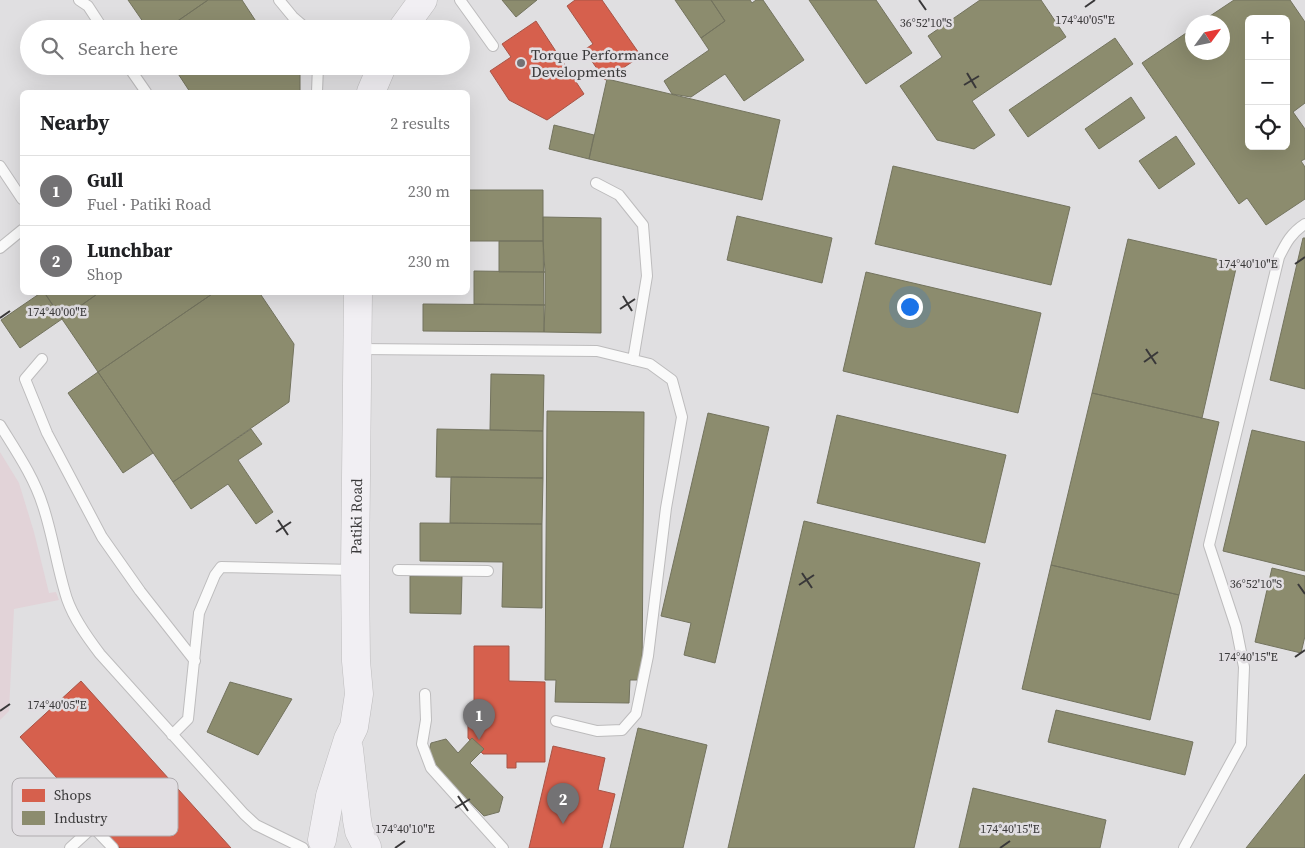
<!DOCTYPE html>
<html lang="en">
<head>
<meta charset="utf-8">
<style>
	body { margin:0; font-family:"Source Serif 4",serif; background:#f6f6f6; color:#202124 }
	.controls { position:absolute; right:15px; top:15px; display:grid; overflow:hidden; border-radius:8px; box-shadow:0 5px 20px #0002 }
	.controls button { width:45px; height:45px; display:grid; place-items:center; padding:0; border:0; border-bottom:1px solid #e0e0e0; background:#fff; color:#202124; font:25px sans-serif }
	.compass { position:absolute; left:1185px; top:15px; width:45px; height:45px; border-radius:50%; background:#fff; box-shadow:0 5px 20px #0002; rotate:57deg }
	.you { position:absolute; left:909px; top:306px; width:18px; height:18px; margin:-12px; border:4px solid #fff; border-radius:50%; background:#1a73e8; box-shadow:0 0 0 8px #1a73e833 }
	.badge { display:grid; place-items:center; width:32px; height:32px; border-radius:50%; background:#737274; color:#fff; font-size:16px; font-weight:700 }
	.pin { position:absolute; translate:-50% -41px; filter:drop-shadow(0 1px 2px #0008) }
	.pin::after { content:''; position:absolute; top:26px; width:18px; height:15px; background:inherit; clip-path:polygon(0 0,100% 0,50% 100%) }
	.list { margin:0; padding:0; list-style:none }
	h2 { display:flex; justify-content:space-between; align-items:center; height:65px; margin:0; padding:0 20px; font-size:21px }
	h2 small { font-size:16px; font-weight:400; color:#757577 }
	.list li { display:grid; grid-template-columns:32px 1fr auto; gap:15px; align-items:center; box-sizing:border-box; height:70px; padding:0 20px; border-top:1px solid #e0e0e0 }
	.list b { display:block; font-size:19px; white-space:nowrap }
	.list p { margin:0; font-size:16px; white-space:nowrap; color:#757577 }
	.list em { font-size:16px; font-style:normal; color:#757577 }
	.icon { flex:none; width:28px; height:28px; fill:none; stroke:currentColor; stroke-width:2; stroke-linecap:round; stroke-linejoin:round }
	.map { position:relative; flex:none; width:1305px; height:848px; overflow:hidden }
	.search { position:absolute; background:#fff; box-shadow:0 5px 20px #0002; left:20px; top:20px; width:450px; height:55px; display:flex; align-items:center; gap:12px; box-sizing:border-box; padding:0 18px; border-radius:28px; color:#757577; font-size:19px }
	.panel { position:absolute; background:#fff; box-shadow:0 5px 20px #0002; left:20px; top:90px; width:450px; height:205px; border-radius:8px }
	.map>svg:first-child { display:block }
</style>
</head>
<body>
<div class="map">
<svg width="1305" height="848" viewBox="0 0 1305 848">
	<rect width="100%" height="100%" fill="#e0dfe1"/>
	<!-- green -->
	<path fill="#e2d3d8" d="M0,452L19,483L34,532L49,593L56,592L59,600L14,609L9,711L0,720Z"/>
	<!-- shops -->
	<path fill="#d6604d" stroke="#a75447" d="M575,0H602L641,56L605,80L584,50L593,44L567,6Z
		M536,21L584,94L547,120L509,100L490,71L511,57L502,44Z
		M474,646H509V681L545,682V762H516V768H507V754H483L468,738V714H474Z
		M81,681L231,848H120L20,737Z
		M553,746L605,758L598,790L615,794L602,848H529Z"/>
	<!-- industry -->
	<path fill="#8c8c6e" stroke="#73735e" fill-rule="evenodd" d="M128,0H208L166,29H148Z
		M208,0H242L261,29H166Z
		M502,0H537L516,17Z
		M675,0H711L725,21L701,38Z
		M711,0H750L752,3L756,0H763L804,60L744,101L725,74L691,97L672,94L664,81L709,50L701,38L725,21Z
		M809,0H876L912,53L866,84Z
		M980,0H1041L1066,37L972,101L995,135L974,149L937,140L900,86L942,57L928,36Z
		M1234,0H1290L1305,22V103L1293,112L1305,129V159L1301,161L1305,167V199L1266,225L1247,198L1239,204L1142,63L1192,29V52H1222V22H1201ZM1249,19H1286V146H1249Z
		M1115,38L1133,64L1028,137L1009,110Z
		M173,66H300V92H190Z
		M607,79L780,120L762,200L589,159Z
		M1131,97L1145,118L1099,149L1085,129Z
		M554,125L594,135L589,159L549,149Z
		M1176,136L1195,164L1159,189L1139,161Z
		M893,166L1070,207L1051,285L875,244Z
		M468,190H543V241H468Z
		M737,216L832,238L822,283L727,260Z
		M543,217L601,218V333L544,332Z
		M1303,238H1305V389L1270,380Z
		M1128,239L1237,264L1202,418L1092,393Z
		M499,241H543L545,272H499Z
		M474,271L545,272V305L474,304Z
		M866,272L1041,313L1018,413L843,371Z
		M42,292H44L62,319L20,348L1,320Z
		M44,292H100L62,319Z
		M100,292H215L98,372L62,319Z
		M215,292H259L294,344L289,402L173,482L98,372Z
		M423,304L545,305L544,332L423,331Z
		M98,372L153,453L123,473L68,393Z
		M491,374L544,375L543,431L490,430Z
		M1092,393L1219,422L1179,595L1051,565Z
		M547,411L644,412L642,680H630L629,703L555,702L556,680H545Z
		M708,413L769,427L715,663L684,655L691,623L661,616Z
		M837,415L1006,455L985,543L817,503Z
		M251,429L262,444L238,460L273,512L256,524L228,484L191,509L173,482Z
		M437,429L543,431V478L436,477Z
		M1252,430L1305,442V571L1223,551Z
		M451,477L543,478L542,524L450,523Z
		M804,521L980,563L914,848H728Z
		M420,523L542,524V608L502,607L503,562L420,561Z
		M1051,565L1179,595L1150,720L1022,689Z
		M1272,568L1305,576V636L1301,653L1255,642Z
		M410,576H462L461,614L410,613Z
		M230,682L292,699L258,755L207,732Z
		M1056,710L1193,742L1185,775L1048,742Z
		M638,728L707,745L683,848H610Z
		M472,738L484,749L470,763L503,797L499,812L484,816L427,758L431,743L446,739L458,753Z
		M1305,774V848H1246Z
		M973,788L1106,820L1100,848H959Z"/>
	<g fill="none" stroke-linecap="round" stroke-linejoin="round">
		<!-- lane casing -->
		<g stroke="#bdbcbd" stroke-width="12">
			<path id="lane" d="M79,0L88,6L103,29
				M279,0L293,17L307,29
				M460,0L493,46
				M128,66L146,92
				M317,92L318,66
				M0,166L22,199
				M596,183L619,195L643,225L647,276L633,360
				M0,248L22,230
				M358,349L597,351L650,364L672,380L682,417L666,508L648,656L636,714L622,730L597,731L556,721
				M42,359L25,379L47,433L102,537L140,591L195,661
				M0,425C16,451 34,477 43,506C53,536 57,568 67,599C74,619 87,637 100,654L244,814L256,825L303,848
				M398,570L488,571
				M425,694L426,720L422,744L431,768L503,848
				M172,735L188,719L199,613L215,575L221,567L355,570
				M70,848L93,827L113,848
				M1184,848L1241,744L1244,667L1236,627L1209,545L1279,257C1286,243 1291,233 1305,224"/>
		</g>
		<!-- secondary casing -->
		<g stroke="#bdbcbd" stroke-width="29">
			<g id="secondary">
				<path d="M402,29L423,0"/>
				<path d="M371,92L382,66"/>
				<path d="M349,749L357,820L359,831L367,847"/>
				<path id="s1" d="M322,840L330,796L348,739L354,727L359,694L356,661L355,570L358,292"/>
			</g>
		</g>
		<!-- lane -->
		<use href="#lane" stroke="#fafafa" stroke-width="10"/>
		<!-- secondary -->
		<use href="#secondary" stroke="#f1eff3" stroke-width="28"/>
	</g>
	<!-- ticks -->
	<path fill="none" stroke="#393839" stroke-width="2" d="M919,0L926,10M1085,7L1095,0M967,73L976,88M964,85L979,76M1295,264L1305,257M623,296L632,311M620,309L635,299M0,318L10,311M1146,349L1156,364M1144,362L1158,352M278,520L288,535M276,532L291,522M802,573L812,588M1298,584L1305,594M799,585L814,575M1295,657L1305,650M0,711L10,704M458,796L468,811M455,808L470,799M395,848L405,841M1000,848L1010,841"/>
	<!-- markers -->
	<circle fill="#737274" stroke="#e1dee2" stroke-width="2" cx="521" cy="63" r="5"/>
	<g text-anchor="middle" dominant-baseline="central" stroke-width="5" stroke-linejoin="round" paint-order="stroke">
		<!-- poi labels -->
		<g font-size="15" fill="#393839" stroke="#e1dee2" text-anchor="start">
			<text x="531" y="54">Torque Performance<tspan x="531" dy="17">Developments</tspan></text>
		</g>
		<!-- street labels -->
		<g font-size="15" fill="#393839" stroke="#e1dee2">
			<text stroke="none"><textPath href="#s1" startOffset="329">Patiki Road</textPath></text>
		</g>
	</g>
	<!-- legend -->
	<rect x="12" y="778" width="166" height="58" rx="8" fill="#e1dee2" stroke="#afacaf" stroke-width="1"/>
	<rect x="22" y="789" width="23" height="13" fill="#d6604d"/>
	<rect x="22" y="811" width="23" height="14" fill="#8c8c6e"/>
	<g font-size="14" fill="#393839">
		<text x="54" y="800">Shops</text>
		<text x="54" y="823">Industry</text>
	</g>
	<g font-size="12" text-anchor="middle" fill="#393839" stroke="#e1dee2" stroke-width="5" stroke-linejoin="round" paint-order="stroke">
		<text x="1085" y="24">174°40'05"E</text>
		<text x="926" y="27">36°52'10"S</text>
		<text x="1248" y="268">174°40'10"E</text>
		<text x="57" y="316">174°40'00"E</text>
		<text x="1256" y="588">36°52'10"S</text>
		<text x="1248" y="661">174°40'15"E</text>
		<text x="57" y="709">174°40'05"E</text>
		<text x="405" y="833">174°40'10"E</text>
		<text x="1010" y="833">174°40'15"E</text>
	</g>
</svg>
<div class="controls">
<button>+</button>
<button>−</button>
<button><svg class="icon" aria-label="locate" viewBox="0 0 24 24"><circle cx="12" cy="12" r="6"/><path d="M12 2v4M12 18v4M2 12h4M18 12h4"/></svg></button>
</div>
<svg class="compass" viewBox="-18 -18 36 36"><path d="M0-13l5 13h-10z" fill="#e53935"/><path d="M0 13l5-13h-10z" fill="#757577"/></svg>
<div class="you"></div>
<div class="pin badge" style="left:479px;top:740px">1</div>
<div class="pin badge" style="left:563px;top:824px">2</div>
<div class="search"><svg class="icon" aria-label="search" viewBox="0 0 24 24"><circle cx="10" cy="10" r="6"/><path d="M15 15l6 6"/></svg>Search here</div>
<section class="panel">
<h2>Nearby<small>2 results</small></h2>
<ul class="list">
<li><span class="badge">1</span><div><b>Gull</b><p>Fuel · Patiki Road</p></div><em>230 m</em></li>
<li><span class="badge">2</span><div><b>Lunchbar</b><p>Shop</p></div><em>230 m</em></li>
</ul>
</section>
</div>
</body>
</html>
